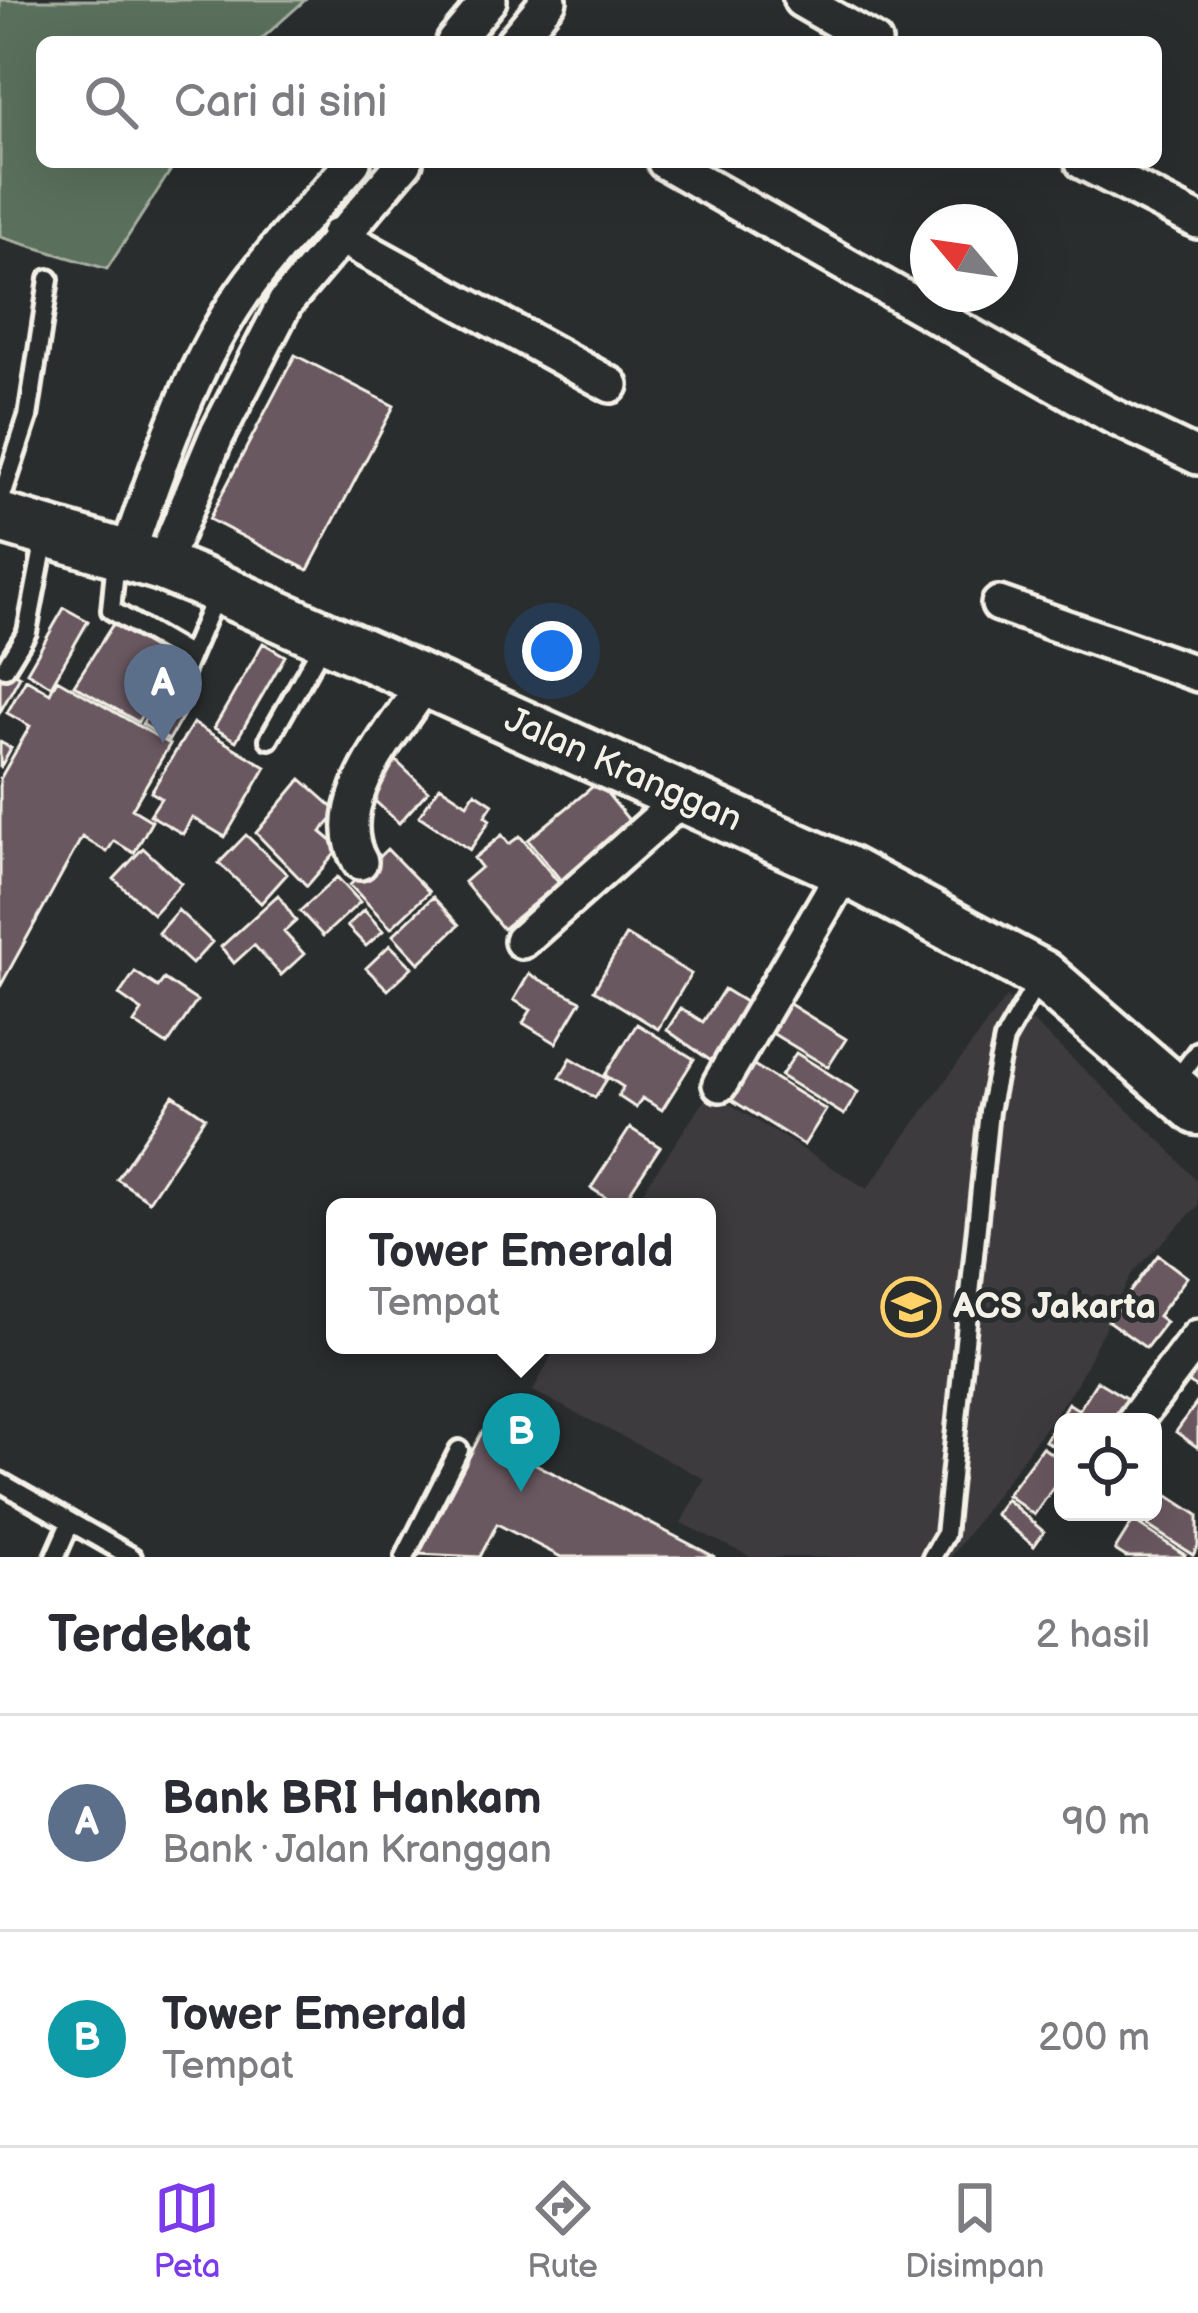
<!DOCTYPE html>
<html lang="id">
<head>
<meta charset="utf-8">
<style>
	body { margin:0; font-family:"Balsamiq Sans",sans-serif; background:#f2f2f3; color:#2b2b33 }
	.controls { position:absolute; right:36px; bottom:36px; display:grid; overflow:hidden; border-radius:18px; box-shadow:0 12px 48px #0002 }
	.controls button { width:108px; height:108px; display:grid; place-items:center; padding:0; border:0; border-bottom:3px solid #e1e1e2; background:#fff; color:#2b2b33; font:60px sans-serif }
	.compass { position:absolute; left:910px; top:204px; width:108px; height:108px; border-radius:50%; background:#fff; box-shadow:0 12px 48px #0002; rotate:299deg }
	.you { position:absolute; left:552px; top:651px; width:42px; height:42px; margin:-30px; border:9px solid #fff; border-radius:50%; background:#1a73e8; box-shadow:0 0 0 18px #1a73e833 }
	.badge { display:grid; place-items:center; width:78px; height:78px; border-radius:50%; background:#7c3aed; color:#fff; font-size:39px; font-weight:700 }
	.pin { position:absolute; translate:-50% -99px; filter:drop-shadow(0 3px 6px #0008) }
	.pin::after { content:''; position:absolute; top:63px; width:42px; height:36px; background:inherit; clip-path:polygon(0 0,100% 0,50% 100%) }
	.popup { position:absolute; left:326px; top:1198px; width:390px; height:156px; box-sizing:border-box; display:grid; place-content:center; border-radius:18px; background:#fff; filter:drop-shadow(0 3px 9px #0005); font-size:39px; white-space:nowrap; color:#7c7c81 }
	.popup b { font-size:45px; color:#2b2b33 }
	.popup::after { content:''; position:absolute; left:50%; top:100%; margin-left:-24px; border:24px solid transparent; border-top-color:#fff }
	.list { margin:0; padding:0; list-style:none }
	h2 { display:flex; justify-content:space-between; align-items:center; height:156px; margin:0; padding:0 48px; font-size:51px }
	h2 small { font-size:39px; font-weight:400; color:#7c7c81 }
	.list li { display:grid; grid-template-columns:78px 1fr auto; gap:36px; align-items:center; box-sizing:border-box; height:216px; padding:0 48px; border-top:3px solid #e1e1e2 }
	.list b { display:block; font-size:45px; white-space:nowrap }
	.list p { margin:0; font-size:39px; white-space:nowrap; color:#7c7c81 }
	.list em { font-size:39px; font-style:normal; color:#7c7c81 }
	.icon { flex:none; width:66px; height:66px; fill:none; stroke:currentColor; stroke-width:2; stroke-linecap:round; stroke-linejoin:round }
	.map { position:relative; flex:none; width:1198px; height:1557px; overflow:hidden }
	.search { position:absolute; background:#fff; box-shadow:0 12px 48px #0002; left:36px; right:36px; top:36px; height:132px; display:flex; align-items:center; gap:30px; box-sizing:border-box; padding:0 42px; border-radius:18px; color:#7c7c81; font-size:45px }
	.sheet { height:588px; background:#fff }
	nav { display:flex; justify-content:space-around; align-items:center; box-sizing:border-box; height:168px; border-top:3px solid #e1e1e2; background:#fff; font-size:33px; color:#7c7c81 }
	nav a { display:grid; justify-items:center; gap:6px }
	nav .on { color:#7c3aed }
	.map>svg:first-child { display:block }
</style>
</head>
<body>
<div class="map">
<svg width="1198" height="1557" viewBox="0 0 1198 1557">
	<rect width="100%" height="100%" fill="#2a2d2e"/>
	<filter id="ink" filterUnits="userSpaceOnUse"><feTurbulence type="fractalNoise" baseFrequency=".00833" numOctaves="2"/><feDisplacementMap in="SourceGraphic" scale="24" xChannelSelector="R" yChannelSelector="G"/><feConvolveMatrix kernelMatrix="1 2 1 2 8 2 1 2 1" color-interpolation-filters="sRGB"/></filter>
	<g filter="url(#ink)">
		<!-- built -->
		<path fill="#3e3a3d" d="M1006,997L1164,1144L1198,1183V1206L1132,1273L1076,1385L951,1557H751L681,1523L705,1479L533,1391L557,1345H707V1207H632L710,1092L867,1189Z"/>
		<!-- green -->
		<path fill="#5a705b" stroke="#a7b0a2" stroke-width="3" d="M0,0H305L258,42H42V162H176L107,269L0,237Z"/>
		<!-- building -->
		<path fill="#6b5961" stroke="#f4f1e8" stroke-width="3" d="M295,355L394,406L308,570L209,519Z
			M64,608L88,621L51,686L27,672Z
			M113,624L157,650L141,676L158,686L138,722L74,685Z
			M263,643L285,656L236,741L214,728Z
			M0,665L20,676L0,712Z
			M26,679L50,693L57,679L170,744L132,809L152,821L134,853L114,841L107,852L82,837L0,987V779L30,726L7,713Z
			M157,698L184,714L169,740L142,724Z
			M193,723L266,767L225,837L192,817L183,834L150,815L161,798L151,792Z
			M0,742L11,748L0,768Z
			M393,758L428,791L399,823L363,790Z
			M301,779L338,812L321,832L340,848L307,886L256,833Z
			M598,782L632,824L562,882L528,840Z
			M440,786L467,804L475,792L493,804L485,816L490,820L470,850L419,816Z
			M246,835L287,874L261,903L219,863Z
			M502,835L509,844L520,836L559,883L503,929L464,882L481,867L474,858Z
			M143,848L181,883L153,914L114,879Z
			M387,849L429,892L391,928L350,885Z
			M337,877L360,902L323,936L300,911Z
			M278,895L296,921L284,932L304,954L281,975L254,945L234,963L221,947Z
			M433,897L459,925L419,963L393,935Z
			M178,910L212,942L192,964L158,933Z
			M364,910L383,931L366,946L347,926Z
			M626,935L691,974L658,1029L594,990Z
			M390,945L412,967L388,990L366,968Z
			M135,972L158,987L164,979L197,1001L167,1045L134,1023L142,1011L119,995Z
			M529,974L581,1001L556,1043L523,1023L531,1010L514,1000Z
			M724,989L750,1005L714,1063L667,1030L681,1008L703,1022Z
			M780,998L846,1039L828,1067L762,1027Z
			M637,1024L694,1059L662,1110L642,1098L636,1108L618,1096L623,1087L605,1075Z
			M796,1053L858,1092L844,1115L781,1076Z
			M741,1057L826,1110L804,1145L719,1092Z
			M571,1058L607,1079L595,1098L560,1077Z
			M173,1095L205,1117L149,1201L117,1179Z
			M630,1128L660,1147L620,1207L591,1188Z
			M1158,1255L1187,1277L1158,1316L1166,1322L1146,1348L1108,1321Z
			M1198,1356V1389L1182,1377Z
			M1097,1381L1129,1400L1115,1422H1063V1452L1045,1441L1068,1403L1079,1410Z
			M1198,1401V1445L1197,1447L1176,1432Z
			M482,1432L532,1457L530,1461L715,1557H561L497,1524L480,1557L419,1554Z
			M1042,1447L1063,1462V1474L1034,1515L1007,1495Z
			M1153,1483L1165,1490L1153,1510Z
			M1167,1495L1198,1515V1546L1193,1555L1148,1526Z
			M1006,1499L1044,1532L1034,1546L995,1514Z
			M1121,1512H1151L1143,1526Z
			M1133,1521L1185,1555L1184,1557H1126L1115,1550Z"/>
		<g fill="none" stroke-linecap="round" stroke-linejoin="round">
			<!-- lane casing -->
			<g stroke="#f4f1e8" stroke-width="26">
				<path id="lane" d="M0,502L28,417L49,279
					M116,559L111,610L190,656L218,590
					M5,668L27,632L45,538
					M171,701L190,656
					M269,739L323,643
					M1172,1086L1198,1051
					M0,1482L132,1557
					M55,1557L70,1523
					M405,1557L459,1450
					M932,1557L945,1535L989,1111L1004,1040L1038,981"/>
			</g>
			<!-- street casing -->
			<g stroke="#f4f1e8" stroke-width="42">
				<path id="street" d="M801,0L874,42
					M454,42L489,0
					M514,42L549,0
					M665,162L1110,415L1198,457
					M1083,162L1198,221
					M338,235L611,385
					M127,555C157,471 185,382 234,306C267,255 313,209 353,162
					M162,566L216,437L285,303L405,162
					M999,604L1198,674
					M360,862C326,802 394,733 426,681
					M522,941L684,797
					M720,1084L845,870
					M1134,1422L1198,1337"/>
			</g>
			<!-- secondary casing -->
			<g stroke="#f4f1e8" stroke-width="57">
				<path id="secondary" d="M0,518L162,566L219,589L845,870L1042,975L1198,1110"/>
			</g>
			<!-- lane -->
			<use href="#lane" stroke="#2a2d2e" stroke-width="16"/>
			<!-- street -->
			<use href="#street" stroke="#2a2d2e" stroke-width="33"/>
			<!-- secondary -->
			<use href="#secondary" stroke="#2a2d2e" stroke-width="48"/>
		</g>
	</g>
	<!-- icons -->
	<defs>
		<g id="school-ring" transform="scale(3)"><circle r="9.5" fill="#2a2d2e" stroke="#ffd166" stroke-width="1.5"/><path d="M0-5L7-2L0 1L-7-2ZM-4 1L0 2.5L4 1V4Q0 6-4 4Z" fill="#ffd166"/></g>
	</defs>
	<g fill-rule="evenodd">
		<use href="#school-ring" x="911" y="1307"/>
	</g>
	<g text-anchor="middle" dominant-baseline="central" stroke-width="10" stroke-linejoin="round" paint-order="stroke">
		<!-- street labels -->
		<g font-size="36" fill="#f4f1e8" stroke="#2a2d2e">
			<text transform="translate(623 770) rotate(24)">Jalan Kranggan</text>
		</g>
		<!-- poi labels -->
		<g font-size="36" font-weight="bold" fill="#f4f1e8" stroke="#2a2d2e" text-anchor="start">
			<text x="953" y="1307">ACS Jakarta</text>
		</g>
	</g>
</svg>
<div class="controls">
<button><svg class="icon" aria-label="locate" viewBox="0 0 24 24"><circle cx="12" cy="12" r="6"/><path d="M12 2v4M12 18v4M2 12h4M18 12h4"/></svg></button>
</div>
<svg class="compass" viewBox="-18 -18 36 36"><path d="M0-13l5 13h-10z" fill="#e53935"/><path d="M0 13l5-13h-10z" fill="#7c7c81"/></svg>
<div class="you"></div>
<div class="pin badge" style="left:163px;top:743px;background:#5c6f8a">A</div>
<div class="pin badge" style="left:521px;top:1492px;background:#0f9aa8">B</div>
<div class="popup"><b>Tower Emerald</b>Tempat</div>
<div class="search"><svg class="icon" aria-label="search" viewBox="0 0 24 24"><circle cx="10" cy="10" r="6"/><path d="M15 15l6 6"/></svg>Cari di sini</div>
</div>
<section class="sheet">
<h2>Terdekat<small>2 hasil</small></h2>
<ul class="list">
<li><span class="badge" style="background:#5c6f8a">A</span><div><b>Bank BRI Hankam</b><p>Bank · Jalan Kranggan</p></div><em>90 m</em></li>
<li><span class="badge" style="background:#0f9aa8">B</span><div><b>Tower Emerald</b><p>Tempat</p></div><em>200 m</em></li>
</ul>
</section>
<nav>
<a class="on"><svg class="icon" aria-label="map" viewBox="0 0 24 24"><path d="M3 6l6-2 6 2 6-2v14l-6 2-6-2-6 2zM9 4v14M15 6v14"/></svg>Peta</a>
<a><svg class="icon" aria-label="directions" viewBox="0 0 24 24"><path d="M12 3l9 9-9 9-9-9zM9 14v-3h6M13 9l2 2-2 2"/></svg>Rute</a>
<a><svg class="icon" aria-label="saved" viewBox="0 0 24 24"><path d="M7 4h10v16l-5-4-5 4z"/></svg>Disimpan</a>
</nav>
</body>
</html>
